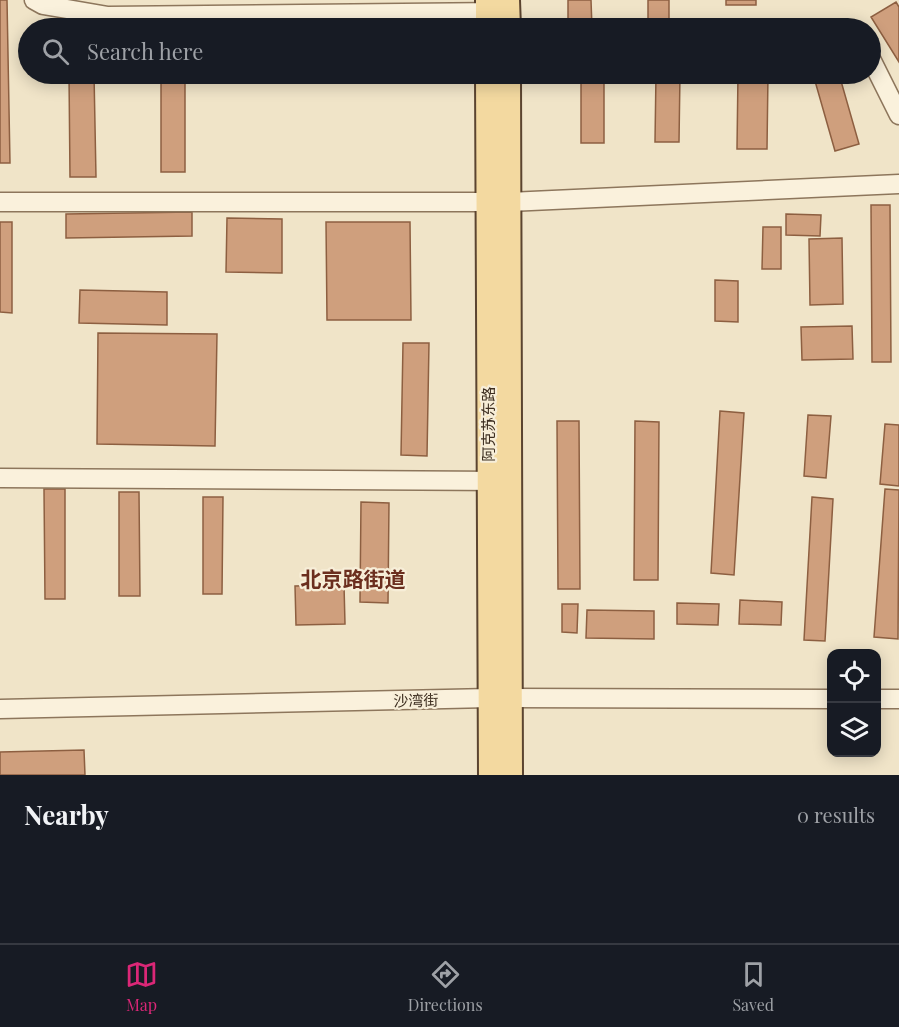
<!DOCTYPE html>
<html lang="en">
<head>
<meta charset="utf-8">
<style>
	body { margin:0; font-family:"Playfair Display","Noto Sans SC",serif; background:#242831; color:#f1f3f6 }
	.controls { position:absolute; right:18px; bottom:18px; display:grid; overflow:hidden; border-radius:12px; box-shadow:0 3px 15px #0003 }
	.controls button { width:54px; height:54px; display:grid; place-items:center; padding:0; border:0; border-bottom:2px solid #363941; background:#171b24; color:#f1f3f6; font:30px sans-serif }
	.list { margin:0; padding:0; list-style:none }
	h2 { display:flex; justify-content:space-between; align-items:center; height:78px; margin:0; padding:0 24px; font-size:26px }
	h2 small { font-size:20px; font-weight:400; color:#9ea1a6 }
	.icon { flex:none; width:33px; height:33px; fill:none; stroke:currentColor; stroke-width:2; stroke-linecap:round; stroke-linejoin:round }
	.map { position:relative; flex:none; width:899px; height:775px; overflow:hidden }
	.search { position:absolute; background:#171b24; box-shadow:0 3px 15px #0003; left:18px; right:18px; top:18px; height:66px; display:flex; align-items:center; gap:15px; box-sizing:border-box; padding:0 21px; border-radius:33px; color:#9ea1a6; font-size:22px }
	.sheet { height:168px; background:#171b24 }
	nav { display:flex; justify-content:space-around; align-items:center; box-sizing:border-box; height:84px; border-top:2px solid #363941; background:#171b24; font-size:16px; color:#9ea1a6 }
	nav a { display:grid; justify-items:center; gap:3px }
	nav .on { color:#db2777 }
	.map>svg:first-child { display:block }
</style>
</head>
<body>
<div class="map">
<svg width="899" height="775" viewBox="0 0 899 775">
	<rect width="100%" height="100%" fill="#f0e4c8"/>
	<!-- building -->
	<path fill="#cf9f7d" stroke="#8d5f41" stroke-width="1.5" d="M0,0H7L10,163H0Z
		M568,0H591L592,28H568Z
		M648,0H669V28H648Z
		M726,0H756V5H726Z
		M896,2L899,7V62L871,17Z
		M68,20H94V28H68Z
		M69,74H94L96,177H70Z
		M161,74H185V172H161Z
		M581,74H604V143H581Z
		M656,74H680L679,142H655Z
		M738,74H768L767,149H737Z
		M813,74H839L859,144L835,151Z
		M871,205H890L891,362H872Z
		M192,212V236L66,238V214Z
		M786,214L821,215L820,236L786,235Z
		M227,218L282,219V273L226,272Z
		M0,222H12V313L0,312Z
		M326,222H410L411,320H327Z
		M763,227H781V269H762Z
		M842,238L843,304L810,305L809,239Z
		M715,280L738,281V322L715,321Z
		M80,290L167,292V325L79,323Z
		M852,326L853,359L802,360L801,327Z
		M98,333L217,334L215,446L97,444Z
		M403,343H429L427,456L401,455Z
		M720,411L744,413L734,575L711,573Z
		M808,415L831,416L826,478L804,476Z
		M557,421H579L580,589H558Z
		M635,421L659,422L658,580H634Z
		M885,424L899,425V486L880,484Z
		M44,489H65V599H45Z
		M885,489L899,490L898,639L874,637Z
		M119,492H139L140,596H119Z
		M203,497H223L222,594H203Z
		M812,497L833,499L825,641L804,640Z
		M361,502L389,503L388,603L360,602Z
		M344,585L345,624L296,625L295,586Z
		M740,600L782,602L781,625L739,624Z
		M677,603L719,604L718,625L677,624Z
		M562,604H578L577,633L562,632Z
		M587,610L654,611V639L586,638Z
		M84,750L85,775H0V752Z"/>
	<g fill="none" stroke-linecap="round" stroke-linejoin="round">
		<!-- minor casing -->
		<g stroke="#8d765c" stroke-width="21">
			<path id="minor" d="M34,0L43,5L108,16L501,12
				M870,57L899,115
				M0,202H509L899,184
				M0,478L502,481
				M876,699H899
				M0,709L490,698L832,699"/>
		</g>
		<!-- major casing -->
		<g stroke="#5b4430" stroke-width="26">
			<path id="major" d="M487,0V28
				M508,0L509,28
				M487,74L490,775
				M509,74L511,775"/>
		</g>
		<!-- minor -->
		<use href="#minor" stroke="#faf1dc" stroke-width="18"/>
		<!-- major -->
		<use href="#major" stroke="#f3d9a0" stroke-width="22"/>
	</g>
	<g text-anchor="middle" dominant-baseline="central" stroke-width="4.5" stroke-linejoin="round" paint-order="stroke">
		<!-- street labels -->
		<g font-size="15" fill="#3d2e20" stroke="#f7eed8">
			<text transform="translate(488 424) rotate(-90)">阿克苏东路</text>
			<text transform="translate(416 700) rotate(-1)">沙湾街</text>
		</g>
		<!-- district labels -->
		<g font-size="21" font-weight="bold" fill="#6b2e1e" stroke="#f7eed8">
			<text x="353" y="578">北京路街道</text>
		</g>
	</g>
</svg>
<div class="controls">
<button><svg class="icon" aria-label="locate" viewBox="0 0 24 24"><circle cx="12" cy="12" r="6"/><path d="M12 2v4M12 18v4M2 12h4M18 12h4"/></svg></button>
<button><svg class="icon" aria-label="layers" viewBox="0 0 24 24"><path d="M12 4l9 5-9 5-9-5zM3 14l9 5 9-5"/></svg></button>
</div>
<div class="search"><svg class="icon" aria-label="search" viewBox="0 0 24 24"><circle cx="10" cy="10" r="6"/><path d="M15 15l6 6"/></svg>Search here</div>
</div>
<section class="sheet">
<h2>Nearby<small>0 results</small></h2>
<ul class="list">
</ul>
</section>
<nav>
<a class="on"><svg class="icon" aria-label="map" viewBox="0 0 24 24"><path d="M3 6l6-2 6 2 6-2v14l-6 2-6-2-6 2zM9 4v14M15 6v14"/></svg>Map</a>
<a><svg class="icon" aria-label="directions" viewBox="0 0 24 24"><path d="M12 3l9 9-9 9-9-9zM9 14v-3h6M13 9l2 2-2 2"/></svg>Directions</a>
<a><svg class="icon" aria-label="saved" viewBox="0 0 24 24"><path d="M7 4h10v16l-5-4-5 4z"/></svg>Saved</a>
</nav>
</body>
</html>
